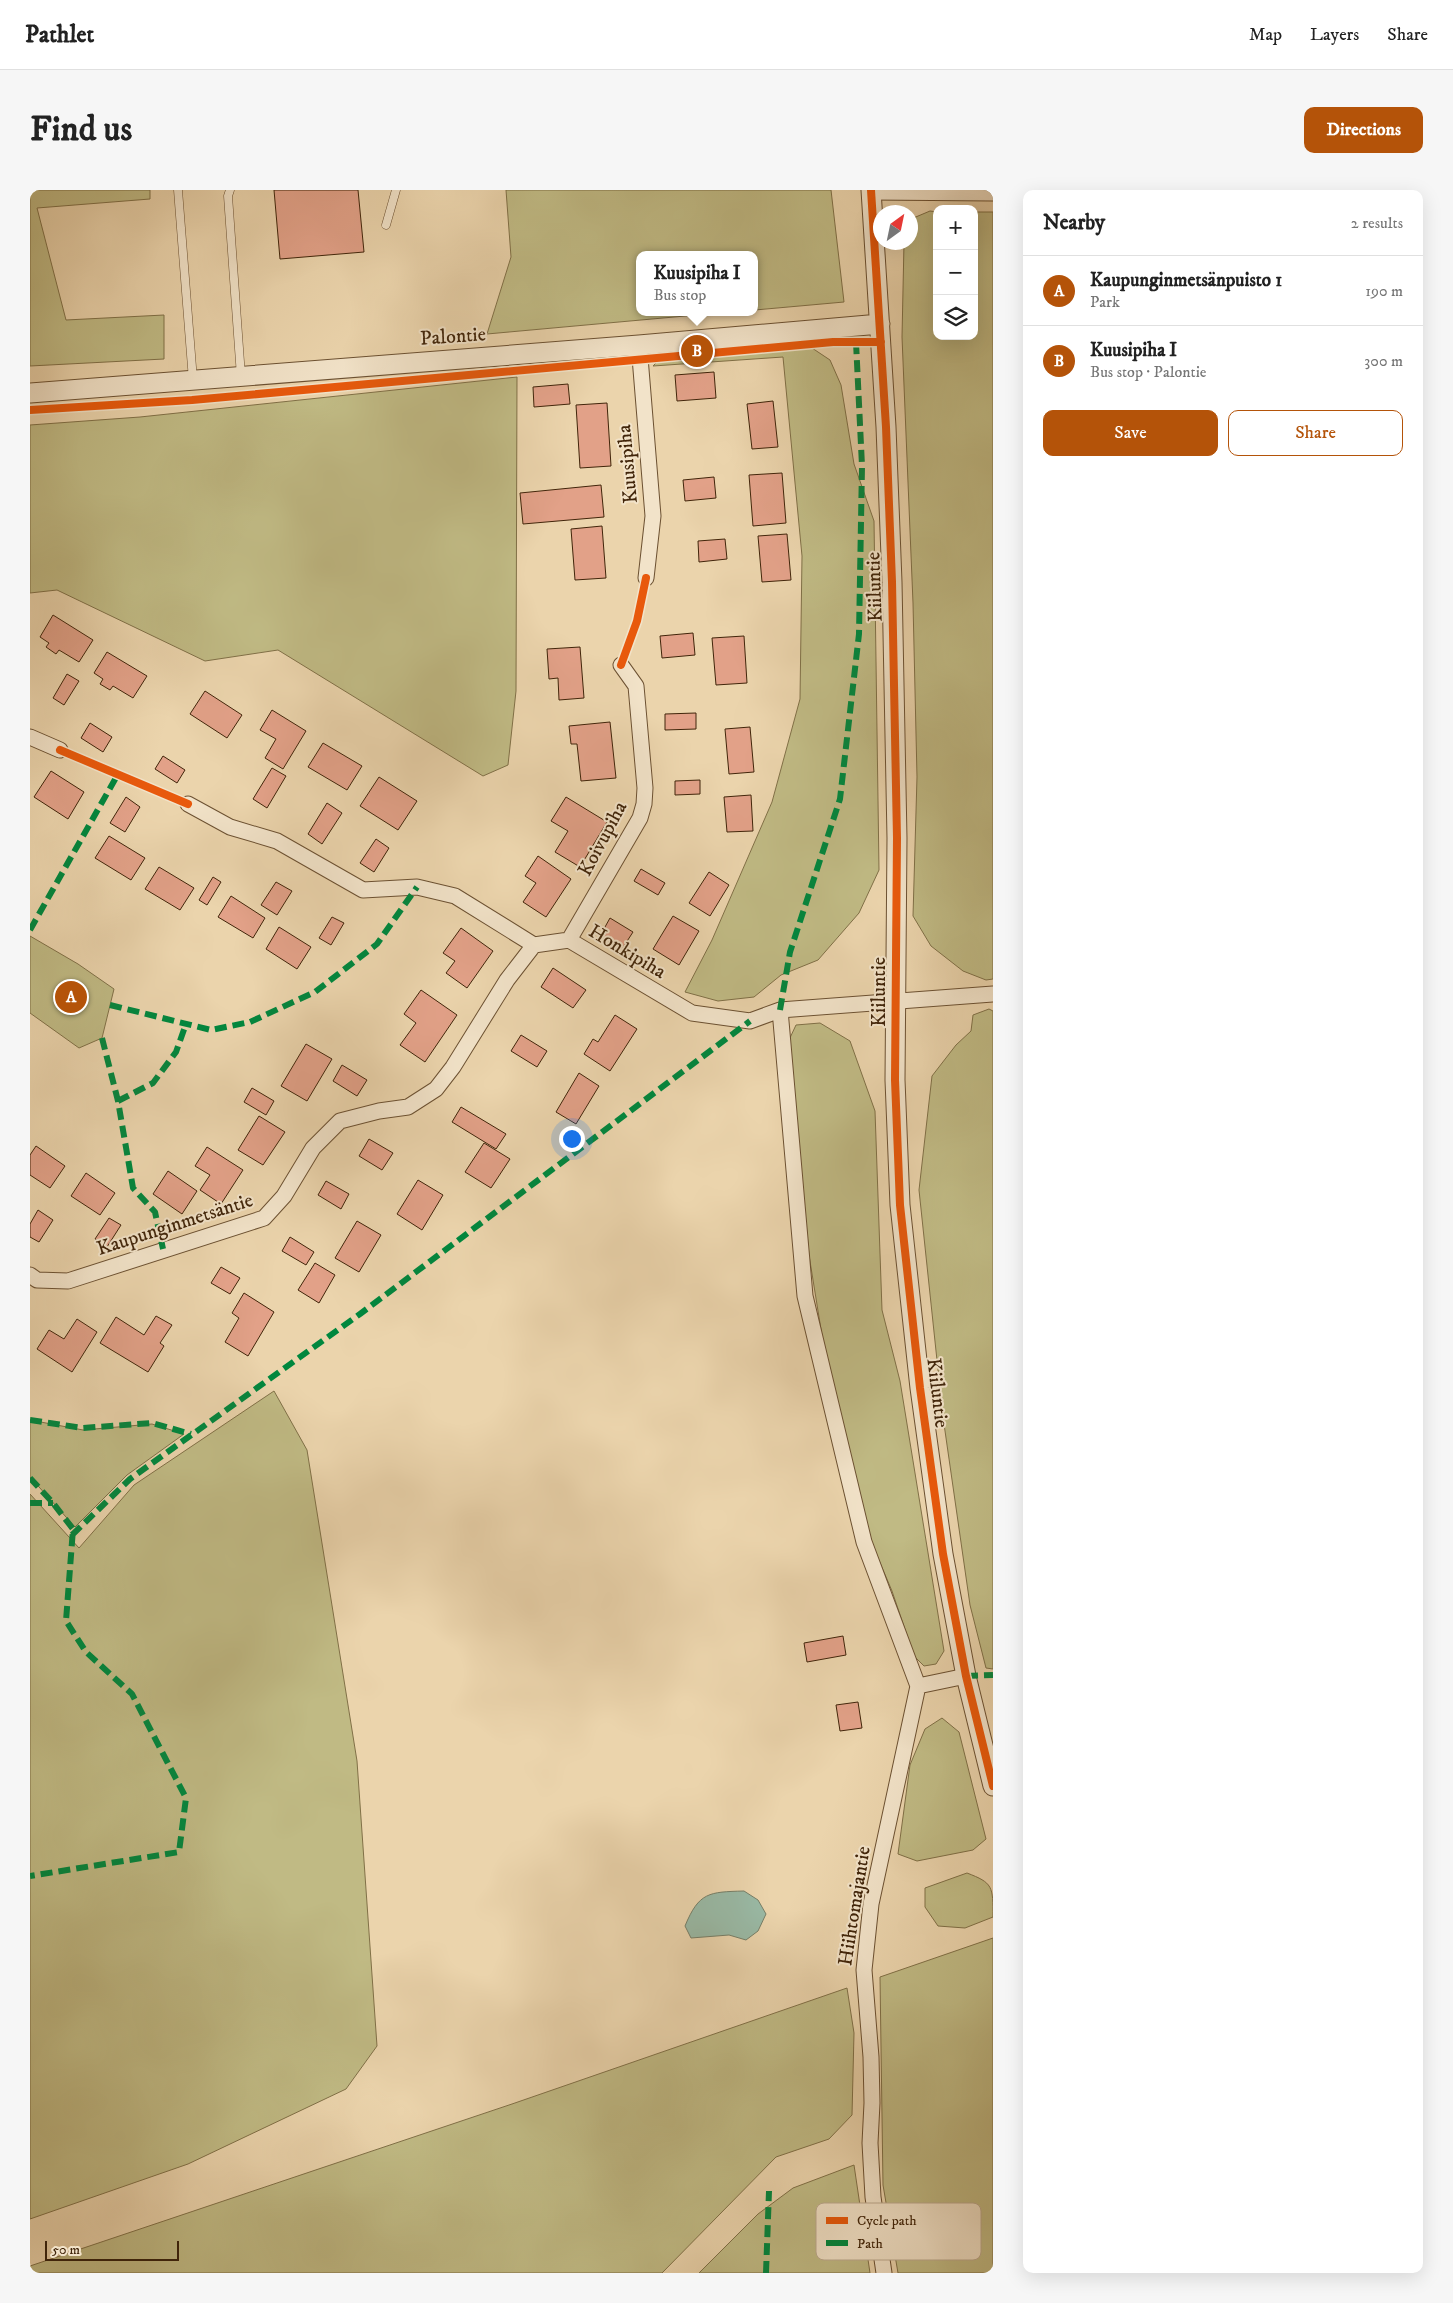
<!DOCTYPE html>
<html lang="en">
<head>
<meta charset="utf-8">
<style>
	body { margin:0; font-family:"IM FELL DW Pica",serif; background:#f6f6f6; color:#222 }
	.controls { position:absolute; right:15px; top:15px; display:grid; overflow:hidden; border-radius:10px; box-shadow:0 5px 20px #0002 }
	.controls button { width:45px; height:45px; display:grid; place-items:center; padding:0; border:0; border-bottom:1px solid #e0e0e0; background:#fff; color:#222; font:25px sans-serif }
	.compass { position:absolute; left:843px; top:15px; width:45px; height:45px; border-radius:50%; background:#fff; box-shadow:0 5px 20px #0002; rotate:33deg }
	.scale { position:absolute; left:15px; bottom:12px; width:134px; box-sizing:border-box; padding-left:5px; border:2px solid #41250a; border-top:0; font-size:14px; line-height:18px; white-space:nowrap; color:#41250a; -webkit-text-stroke:4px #f2e3c9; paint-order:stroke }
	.you { position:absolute; left:541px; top:948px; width:18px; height:18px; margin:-12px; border:4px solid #fff; border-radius:50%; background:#1a73e8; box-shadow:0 0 0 8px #1a73e833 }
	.badge { display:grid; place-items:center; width:32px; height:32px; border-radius:50%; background:#b45309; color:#fff; font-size:16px; font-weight:700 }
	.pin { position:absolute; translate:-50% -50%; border:2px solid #fff; box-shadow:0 1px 5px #0006 }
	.popup { position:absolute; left:606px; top:61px; width:122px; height:65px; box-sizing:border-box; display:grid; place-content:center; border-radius:10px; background:#fff; filter:drop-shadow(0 1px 4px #0005); font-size:16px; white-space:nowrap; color:#767676 }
	.popup b { font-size:19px; color:#222 }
	.popup::after { content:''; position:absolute; left:50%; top:100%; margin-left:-10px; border:10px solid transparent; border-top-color:#fff }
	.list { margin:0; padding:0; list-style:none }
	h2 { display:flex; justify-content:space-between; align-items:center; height:65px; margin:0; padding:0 20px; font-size:21px }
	h2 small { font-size:16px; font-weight:400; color:#767676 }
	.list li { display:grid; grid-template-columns:32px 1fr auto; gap:15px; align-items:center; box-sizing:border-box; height:70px; padding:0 20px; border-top:1px solid #e0e0e0 }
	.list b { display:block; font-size:19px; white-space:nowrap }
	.list p { margin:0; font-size:16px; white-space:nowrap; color:#767676 }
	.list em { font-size:16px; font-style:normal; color:#767676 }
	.actions { display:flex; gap:10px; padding:15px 20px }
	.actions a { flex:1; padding:11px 0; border:1px solid #b45309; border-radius:10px; text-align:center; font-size:18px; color:#b45309 }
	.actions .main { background:#b45309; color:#fff }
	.icon { flex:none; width:28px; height:28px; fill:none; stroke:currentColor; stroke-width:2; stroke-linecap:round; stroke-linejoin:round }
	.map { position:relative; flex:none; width:963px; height:2083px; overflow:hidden; border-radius:10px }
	header { display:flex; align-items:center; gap:30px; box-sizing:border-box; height:70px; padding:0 25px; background:#fff; border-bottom:1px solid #e0e0e0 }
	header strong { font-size:24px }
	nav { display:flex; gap:28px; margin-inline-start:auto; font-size:18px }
	.intro { display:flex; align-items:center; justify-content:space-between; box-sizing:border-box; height:120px; padding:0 30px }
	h1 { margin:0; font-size:35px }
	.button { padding:12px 22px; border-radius:10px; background:#b45309; color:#fff; font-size:18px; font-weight:700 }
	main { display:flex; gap:30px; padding:0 30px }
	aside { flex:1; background:#fff; border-radius:10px; box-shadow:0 5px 20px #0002 }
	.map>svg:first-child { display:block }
</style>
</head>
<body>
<header>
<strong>Pathlet</strong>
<nav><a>Map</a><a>Layers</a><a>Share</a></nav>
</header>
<div class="intro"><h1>Find us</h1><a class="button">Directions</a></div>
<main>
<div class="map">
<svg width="963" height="2083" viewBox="0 0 963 2083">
	<rect width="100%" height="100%" fill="#ebd4ac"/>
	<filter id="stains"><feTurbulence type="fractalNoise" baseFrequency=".004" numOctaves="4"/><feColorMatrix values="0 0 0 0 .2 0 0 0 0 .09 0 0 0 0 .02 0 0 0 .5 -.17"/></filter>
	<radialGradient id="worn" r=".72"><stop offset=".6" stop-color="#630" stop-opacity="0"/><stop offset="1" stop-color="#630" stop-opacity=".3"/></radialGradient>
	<!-- green -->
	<path fill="#c0ba84" stroke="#807047" d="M0,0H120V9L7,18L36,130L134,125V169L0,176Z
		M476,0H801L814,112L725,120L724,65H610V122H699L457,144L481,67Z
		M900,21L907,22V146H944V22H963V789L956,790L933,781L901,756L883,726L887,587L883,413L872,147L874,53L881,52V29Z
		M779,156L800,170L811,195L824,274L844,331L849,680L829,723L788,770L751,785L724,807L688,811L655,802L682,750L742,612L770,509L772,366L753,167L623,176L634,165Z
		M487,187L486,501L478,575L453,586L248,460L175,471L27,400L0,403V235L110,227Z
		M0,746L48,774L84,799L72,848L49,858L0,823Z
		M959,819L963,821V1479L956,1478L940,1415L913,1227L889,1000L902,886L926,855L941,841L943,825Z
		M790,833L820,851L845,921L852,1120L870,1191L914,1461L906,1474L894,1476L884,1466L862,1401L842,1354L794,1158L779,1065L759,850L766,835Z
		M244,1201L277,1260L327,1571L347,1856L316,1899L158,1974L0,2029V1304L49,1358L104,1295Z
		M0,1230L53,1240L122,1234L154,1244L97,1285L45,1337L0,1287Z
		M912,1528L929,1542L956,1649L943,1660L887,1671L868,1664L880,1575L895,1539Z
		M937,1683C963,1693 963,1696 963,1727L935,1738L908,1736L895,1717V1698Z
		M963,1748V2083H868L853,1995L850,1787Z
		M817,1798L824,1843L822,1925L799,1949L746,1967L632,2083H0V2076L482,1914Z
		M824,1975L840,2083H669L728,2024L763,1998Z"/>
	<!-- water -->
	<path fill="#99b9a5" stroke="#767e67" d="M714,1701L728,1710L736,1724L728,1741L716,1750L699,1745L661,1748L655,1736C669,1702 679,1702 714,1701Z"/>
	<!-- building -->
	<path fill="#e2a188" stroke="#41250a" d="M244,0H328L334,62L250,69Z
		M684,182L686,208L647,211L645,185Z
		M538,194L540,214L504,217L503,197Z
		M743,211L748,257L722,259L717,214Z
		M577,213L581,276L550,278L546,215Z
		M752,283L756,333L723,336L719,285Z
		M684,287L686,308L655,311L653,290Z
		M571,295L574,327L493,334L490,303Z
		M572,336L576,388L545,390L541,339Z
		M757,344L761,390L732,392L728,346Z
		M695,349L697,369L669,372L668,351Z
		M23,425L63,450L49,472L29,460L26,464L16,457L19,453L10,447Z
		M663,443L665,465L632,468L630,446Z
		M714,446L717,493L686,495L682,448Z
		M550,457L554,508L529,510L528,488L519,489L517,459Z
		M77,462L117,486L103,508L83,496L80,500L70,494L73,489L64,483Z
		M37,484L49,491L34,515L23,508Z
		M175,501L212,525L197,548L160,524Z
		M242,520L276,541L253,579L235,568L246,549L230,540Z
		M666,523V539L635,540V524Z
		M580,532L586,588L551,591L547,554H541L539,536Z
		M60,533L82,547L73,562L51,548Z
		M720,537L724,582L699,584L695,539Z
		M293,553L332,576L317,600L278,577Z
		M133,566L155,580L147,593L125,579Z
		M242,578L256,586L237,618L223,609Z
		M21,581L54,602L38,629L4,607Z
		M349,587L387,611L368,640L330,616Z
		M670,590V604L645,605V591Z
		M721,605L723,641L697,642L694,607Z
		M96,607L110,617L95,642L80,633Z
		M536,607L577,632L550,677L525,662L538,641L521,631Z
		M297,613L312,623L292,654L278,644Z
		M79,646L115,668L101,690L65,668Z
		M346,649L359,658L344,682L330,673Z
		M508,666L541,689L516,727L493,712L506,693L495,686Z
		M129,677L164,698L150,720L115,699Z
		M611,679L635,693L628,705L604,691Z
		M679,682L699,695L680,726L659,713Z
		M183,687L191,692L177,715L169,710Z
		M246,692L262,701L247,725L231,715Z
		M201,706L235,728L223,748L188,727Z
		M643,726L669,741L649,775L623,759Z
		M302,727L314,733L301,755L289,748Z
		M580,728L603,742L592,759L570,746Z
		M249,737L281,757L267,779L236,759Z
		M431,738L463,761L437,798L416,783L425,771L413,763Z
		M523,778L556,800L543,818L511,797Z
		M391,800L427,825L395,872L370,855L386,833L374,824Z
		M585,825L607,839L580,881L554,864L563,849L568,852Z
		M491,845L517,861L507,877L481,861Z
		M276,854L302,869L277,911L251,896Z
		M312,875L337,890L327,906L303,891Z
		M549,883L569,896L546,934L526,922Z
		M222,898L244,911L236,925L214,912Z
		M431,917L476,944L466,959L422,932Z
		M229,926L255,942L233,975L208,960Z
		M339,949L363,963L352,980L329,966Z
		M454,953L480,969L461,998L435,982Z
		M6,956L35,976L20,998L0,985V965Z
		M177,957L213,980L191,1014L170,1000L180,985L165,976Z
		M138,981L167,1001L152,1024L123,1004Z
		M56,983L85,1003L70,1025L41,1006Z
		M388,990L413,1005L392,1040L367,1024Z
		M296,991L319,1004L311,1019L288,1005Z
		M8,1020L23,1030L9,1052L0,1047V1034Z
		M79,1028L91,1035L77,1057L65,1049Z
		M327,1031L351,1045L329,1082L305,1068Z
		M260,1047L284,1062L276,1075L252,1061Z
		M285,1073L305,1085L289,1113L268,1100Z
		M191,1077L210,1088L200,1104L181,1093Z
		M214,1103L244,1122L218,1166L195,1152L209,1128L202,1123Z
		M126,1126L142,1135L130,1153L134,1156L118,1182L70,1153L86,1127L114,1145Z
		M47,1129L67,1142L42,1182L7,1159L19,1140L34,1149Z
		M813,1446L816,1465L777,1472L774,1453Z
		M828,1512L832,1538L810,1541L806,1515Z"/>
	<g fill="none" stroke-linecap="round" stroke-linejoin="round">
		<!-- service casing -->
		<g stroke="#6c5132" stroke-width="9">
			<path id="service" d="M148,0L163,190
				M200,0L198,6L211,186
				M356,35L366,0"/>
		</g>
		<!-- minor casing -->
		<g stroke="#6c5132" stroke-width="17">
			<path id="minor" d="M841,2L963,3
				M609,155L623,326L616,388
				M0,547L30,560
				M158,614L200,637L247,651L333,700L387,697L425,706L504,755L539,750L662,823L720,831L750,820L963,804
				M539,750L610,628L614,614L615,598L606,496L591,475
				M750,820L775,1106L834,1352L888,1496
				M0,1085L7,1090L38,1091L234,1028L254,1006L283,958L310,931L349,921L378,917L406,899L423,877L477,790L504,755
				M854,2083L843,2007L840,1953L842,1913L841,1867L834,1780L841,1714L888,1496L936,1486"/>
		</g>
		<!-- tertiary casing -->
		<g stroke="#6c5132" stroke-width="21">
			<path id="tertiary" d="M841,0L856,237L862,392L867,648L865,890L870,1015L890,1198L913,1364L936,1486L963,1596
				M0,203L609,155L850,134"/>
		</g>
		<!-- service -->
		<use href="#service" stroke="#f2e3c9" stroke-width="8"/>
		<!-- minor -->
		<use href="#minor" stroke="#f2e3c9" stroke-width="15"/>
		<!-- tertiary -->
		<use href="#tertiary" stroke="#f2e3c9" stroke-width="19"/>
		<!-- quiet -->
		<path stroke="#00873e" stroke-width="6" stroke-dasharray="12 6" stroke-linecap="butt" d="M0,740L88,584
			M80,815L181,840L220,832L285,802L347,754L387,697
			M750,820L760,762L810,609L829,444L832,276L826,152
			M72,848L88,911L103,998L125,1022L133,1059
			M88,911L123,893L146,862L156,834
			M0,1230L53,1238L122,1233L161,1244
			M0,1288L23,1313L43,1339L36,1431L56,1462L102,1504L156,1608L149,1662L0,1686
			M0,1313H23
			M42,1345L100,1289L330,1124L720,831
			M936,1486L963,1485
			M736,2083L739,2001"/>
		<!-- cycleway casing -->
		<g stroke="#f2e3c9" stroke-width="11">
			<path id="cycleway" d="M841,0L856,237L862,392L867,648L865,890L870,1015L890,1198L913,1364L936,1486L963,1596
				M0,220L162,210L803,152H851
				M591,475L607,431L616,388
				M30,560L158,614"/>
		</g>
		<!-- cycleway -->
		<use href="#cycleway" stroke="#e8590c" stroke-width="8"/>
	</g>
	<g text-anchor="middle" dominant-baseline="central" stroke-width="4" stroke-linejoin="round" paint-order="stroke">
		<!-- street labels -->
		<g font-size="20" fill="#41250a" stroke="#f2e3c9">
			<text transform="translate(423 147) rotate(-4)">Palontie</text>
			<text transform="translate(598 274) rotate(-95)">Kuusipiha</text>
			<text transform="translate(845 397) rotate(-92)">Kiiluntie</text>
			<text transform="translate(573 649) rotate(-62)">Koivupiha</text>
			<text transform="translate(597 762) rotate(31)">Honkipiha</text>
			<text transform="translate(849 802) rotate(-90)">Kiiluntie</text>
			<text transform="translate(145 1035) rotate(-18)">Kaupunginmetsäntie</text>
			<text transform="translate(907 1203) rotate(83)">Kiiluntie</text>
			<text transform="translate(825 1716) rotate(-81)">Hiihtomajantie</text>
		</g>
	</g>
	<!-- legend -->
	<rect x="786" y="2013" width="165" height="57" rx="8" fill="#f2e3c9" stroke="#bdaa90" stroke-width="1"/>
	<rect x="796" y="2027" width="22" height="7" fill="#e8590c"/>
	<rect x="796" y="2050" width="22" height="6" fill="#00873e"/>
	<g font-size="14" fill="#41250a">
		<text x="827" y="2035">Cycle path</text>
		<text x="827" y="2058">Path</text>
	</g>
	<rect width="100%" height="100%" filter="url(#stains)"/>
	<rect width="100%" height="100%" fill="url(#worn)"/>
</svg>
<div class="controls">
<button>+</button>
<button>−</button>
<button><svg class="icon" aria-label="layers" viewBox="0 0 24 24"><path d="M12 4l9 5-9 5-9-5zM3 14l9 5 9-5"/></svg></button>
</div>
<svg class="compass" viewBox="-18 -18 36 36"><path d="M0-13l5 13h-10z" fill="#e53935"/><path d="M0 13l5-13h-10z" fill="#767676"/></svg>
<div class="scale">50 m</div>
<div class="you"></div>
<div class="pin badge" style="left:41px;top:807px">A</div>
<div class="pin badge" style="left:667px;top:161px">B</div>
<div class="popup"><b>Kuusipiha I</b>Bus stop</div>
</div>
<aside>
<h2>Nearby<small>2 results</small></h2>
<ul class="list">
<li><span class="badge">A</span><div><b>Kaupunginmetsänpuisto 1</b><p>Park</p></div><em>190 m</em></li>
<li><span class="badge">B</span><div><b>Kuusipiha I</b><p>Bus stop · Palontie</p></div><em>300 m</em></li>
</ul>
<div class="actions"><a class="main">Save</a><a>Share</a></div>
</aside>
</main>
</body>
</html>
